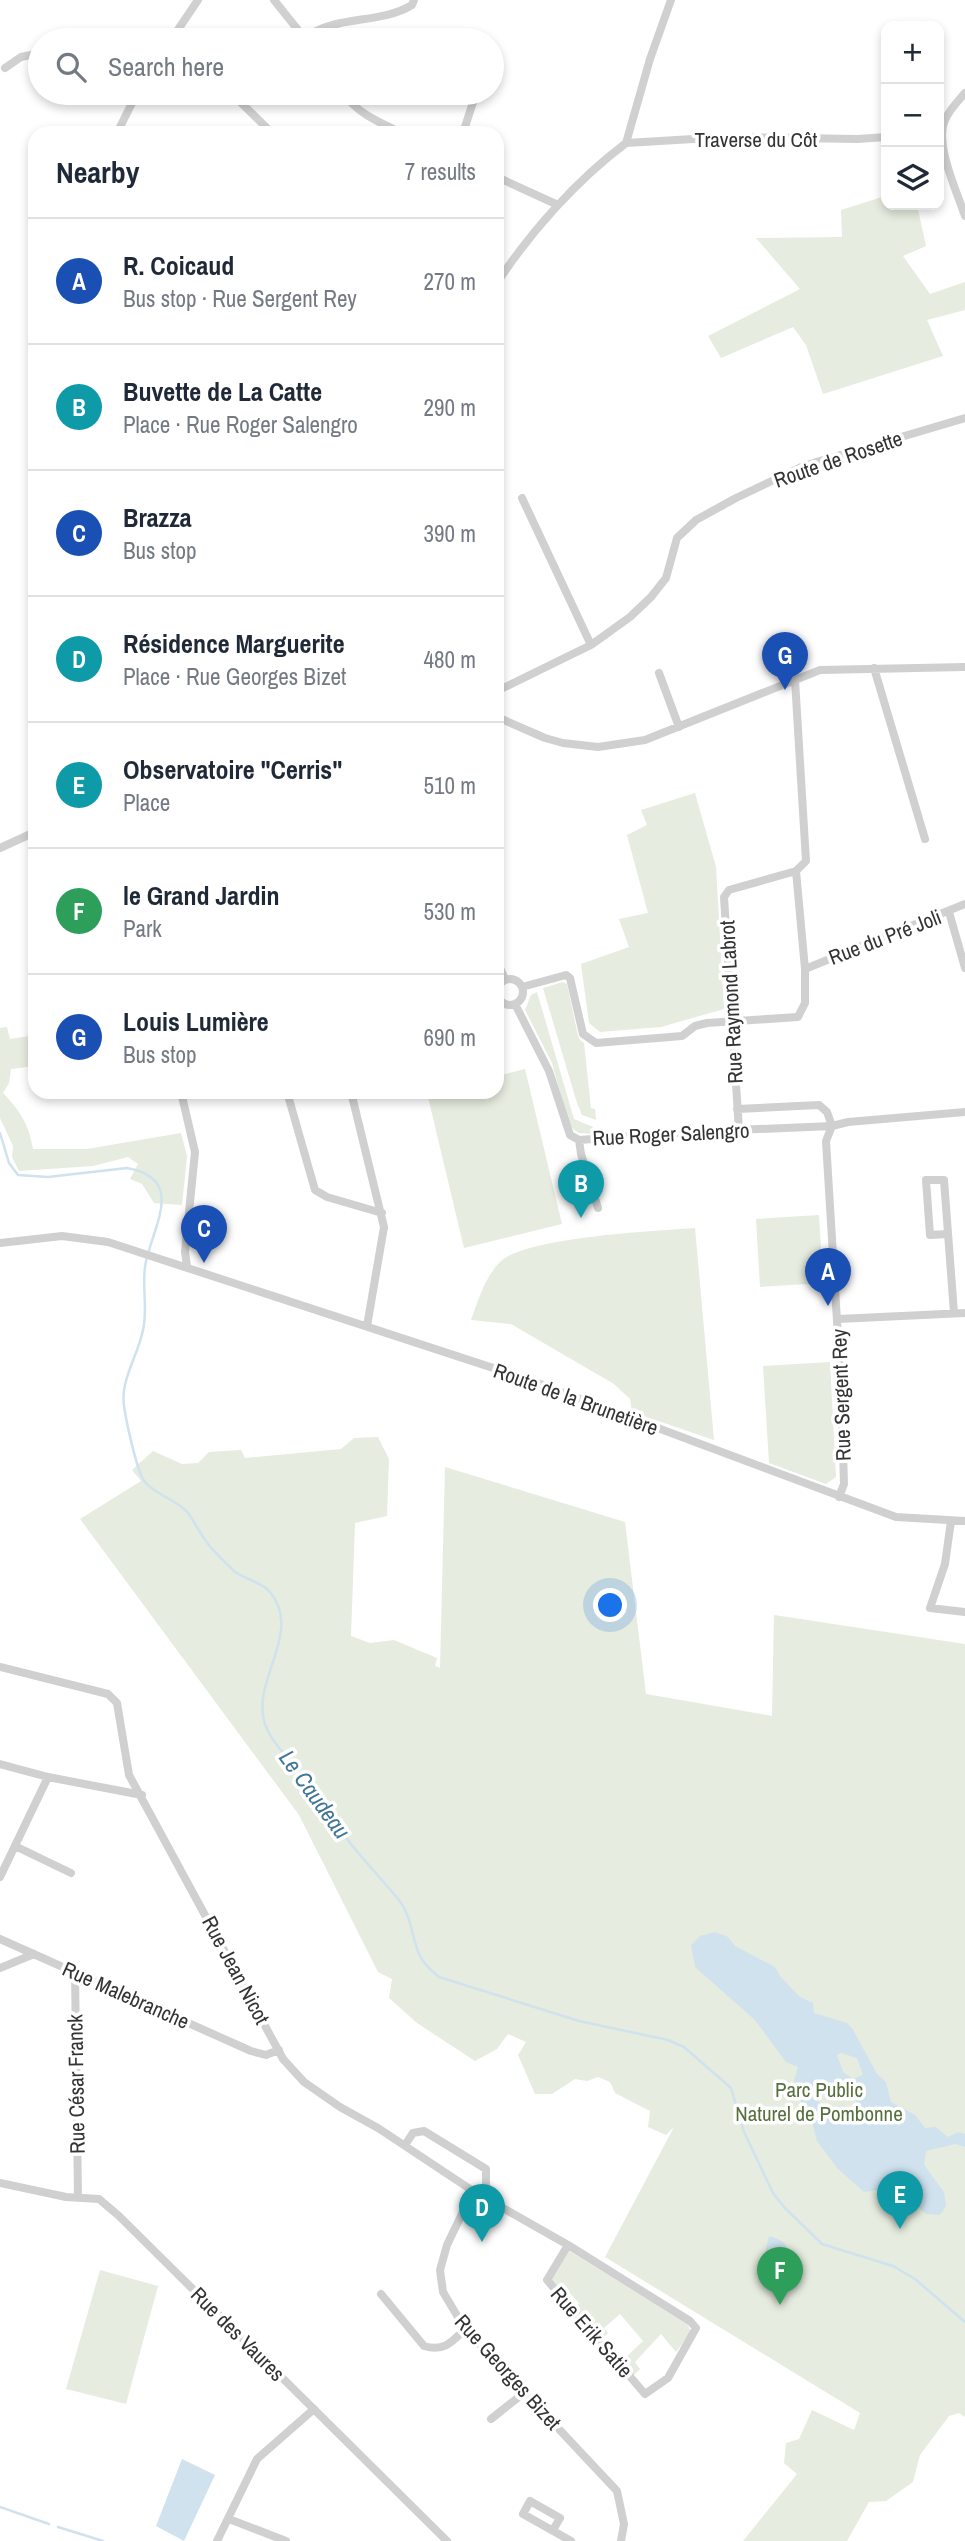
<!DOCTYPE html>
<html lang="en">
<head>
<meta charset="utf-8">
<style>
	body { margin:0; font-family:"Archivo Narrow",sans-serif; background:#f6f6f7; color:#1f2937 }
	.controls { position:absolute; right:21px; top:21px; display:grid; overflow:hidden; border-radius:14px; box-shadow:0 4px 10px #0003 }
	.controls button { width:63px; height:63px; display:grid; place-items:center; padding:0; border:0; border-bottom:2px solid #e0e1e3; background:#fff; color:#1f2937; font:35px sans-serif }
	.you { position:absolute; left:611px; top:1606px; width:24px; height:24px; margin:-18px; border:5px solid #fff; border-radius:50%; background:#1a73e8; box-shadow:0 0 0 10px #1a73e833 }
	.badge { display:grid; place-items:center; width:46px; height:46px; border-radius:50%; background:#ea580c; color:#fff; font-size:23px; font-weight:700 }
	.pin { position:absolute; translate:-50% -58px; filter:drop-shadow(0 2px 4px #0008) }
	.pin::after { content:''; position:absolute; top:37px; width:24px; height:21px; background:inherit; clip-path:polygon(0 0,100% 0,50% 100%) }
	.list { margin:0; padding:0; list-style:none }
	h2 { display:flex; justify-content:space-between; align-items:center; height:91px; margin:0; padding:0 28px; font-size:30px }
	h2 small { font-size:23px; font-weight:400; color:#747a83 }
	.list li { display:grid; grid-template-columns:46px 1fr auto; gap:21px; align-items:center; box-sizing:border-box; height:126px; padding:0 28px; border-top:2px solid #e0e1e3 }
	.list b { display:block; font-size:26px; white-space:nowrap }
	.list p { margin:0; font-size:23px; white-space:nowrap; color:#747a83 }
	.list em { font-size:23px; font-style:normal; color:#747a83 }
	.icon { flex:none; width:38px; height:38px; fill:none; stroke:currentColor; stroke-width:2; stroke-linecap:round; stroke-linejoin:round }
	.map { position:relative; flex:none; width:965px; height:2541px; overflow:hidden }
	.search { position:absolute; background:#fff; box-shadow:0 4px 10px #0003; left:28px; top:28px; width:476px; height:77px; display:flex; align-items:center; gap:18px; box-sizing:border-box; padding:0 24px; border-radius:38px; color:#747a83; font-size:26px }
	.panel { position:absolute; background:#fff; box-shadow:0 4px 10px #0003; left:28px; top:126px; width:476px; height:973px; border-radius:21px }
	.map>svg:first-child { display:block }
</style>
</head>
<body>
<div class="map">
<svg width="965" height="2541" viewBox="0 0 965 2541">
	<rect width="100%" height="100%" fill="#fff"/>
	<!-- green -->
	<path fill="#e6ecdf" d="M886,181V205H917L926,246L903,256L930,294L965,282V310L927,320L943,356L823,394L806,345L793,327L721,358L708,336L800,289L756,238L842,237L841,210L885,196L881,182Z
		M695,793L716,867L724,1009L661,1027L600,1032L589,1023L581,964L629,947L619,919L648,913L627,835L647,825L641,810Z
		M563,982L567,984L577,1031L579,1039L584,1043L591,1108L595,1109L596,1120L582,1115L577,1103L543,988Z
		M537,992L574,1119L593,1127L596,1134L579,1133L573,1129L568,1121L552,1063L525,1010L531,995Z
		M7,1027L10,1039L35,1035V1066L11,1069L9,1083L3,1093C20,1111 29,1124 33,1149H87L181,1133L187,1156L182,1205L154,1203L142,1184L130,1179L138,1164L128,1157L93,1166L19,1171L12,1157L13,1146L0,1118V1028Z
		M525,1069L562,1224L464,1248L427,1093L497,1092V1076Z
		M819,1215L823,1283L760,1287L756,1219Z
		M695,1228L714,1440L632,1412L630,1399L614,1384L511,1324L471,1320C478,1301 485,1277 500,1262C525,1237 656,1231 695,1228Z
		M830,1362L836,1477L826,1484L769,1463L763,1366Z
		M378,1437L389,1459L387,1516L355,1523L351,1636L370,1643L394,1640L437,1658L435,1666L440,1668L445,1467L625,1522L646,1694L772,1716L774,1615L965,1644V2417L959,2413L949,2416L920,2455L913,2482L886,2501L869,2502L847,2541H743L797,2474L784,2463L786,2443L799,2439L812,2410L854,2430L860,2413L605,2257L674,2127L666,2135L648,2127L650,2111L615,2093L610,2082L598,2077L587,2081L575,2079L552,2094H535L518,2055L526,2042L508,2034L497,2049L475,2061L417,2023L389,1998L392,1979L378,1972L299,1815L80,1519L141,1481L132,1470L153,1451L182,1464L198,1463L209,1452L241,1450L245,1458L341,1449L354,1438Z
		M569,2251L687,2323L691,2332L676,2352L661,2334L635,2362L640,2369L633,2376L621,2362L643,2341L620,2314L604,2328L608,2333L602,2339L575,2308L579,2303L565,2288L561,2291L551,2279Z
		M100,2270L158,2286L126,2404L66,2389Z"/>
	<!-- water -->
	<path fill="#cfe2ee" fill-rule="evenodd" d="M715,1932L728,1937L735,1946L775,1967L780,1976L800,1997L813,2003L814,2013L847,2023L852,2028L877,2074L886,2082L891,2102L915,2115L925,2128L936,2127L948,2137L958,2132L965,2134V2147L955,2144L926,2151L924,2165L944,2192L946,2206L940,2215L926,2214L897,2187L864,2192L838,2169L817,2141L809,2111L797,2097L794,2081L798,2067L786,2062L755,2020L695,1967L691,1945L700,1936ZM841,2053L857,2058L863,2075L853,2079L843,2072L837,2055ZM821,2086L834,2087L856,2100L855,2109L842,2105L829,2112L820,2105L818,2098Z
		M769,2236C776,2238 788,2242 787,2250L770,2263L765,2253Z
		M182,2459L215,2475L184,2541L156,2526Z"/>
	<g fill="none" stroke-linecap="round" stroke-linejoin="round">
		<!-- stream -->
		<path stroke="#cfe2ee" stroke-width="2.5" d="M0,1133L9,1163L18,1175L48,1177L127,1168C189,1179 150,1230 145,1267C142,1288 148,1309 143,1330C138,1356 120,1380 124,1406C126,1420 137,1473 145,1482C157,1496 176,1499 188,1513C195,1523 201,1535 208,1544C216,1554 225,1562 234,1571C245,1580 261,1581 270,1592C305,1635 246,1684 267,1729C276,1750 303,1771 317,1790C328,1804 333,1821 344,1835C361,1858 381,1878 399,1900C412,1917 411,1935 419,1954C423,1964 432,1971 439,1977L579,2021L668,2040L684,2047L731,2088L744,2132L773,2193L784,2207L822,2244L893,2266L915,2279L965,2322
			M0,2507L49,2524
			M58,2527L103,2541"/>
		<!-- minor -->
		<path stroke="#d0d0d0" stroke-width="8" d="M274,0L306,40
			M305,38C336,14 379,25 412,5L414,0
			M171,40L198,0
			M5,68L21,57L40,53
			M122,93L133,100
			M190,93H191
			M231,93L272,133
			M343,93C358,114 379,122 402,133
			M965,93C958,101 949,110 945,120C934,143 957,192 965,216
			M117,133L137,93
			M463,133L476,93
			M626,143L727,137L858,139L886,137
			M626,143L650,59L671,0
			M497,177L558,205
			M497,283C531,231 577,180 626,143
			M522,498L591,645
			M874,668L925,839
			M659,673L679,727
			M497,691L591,645L630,617L651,597L666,578L677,538L696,520L736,498L803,466L965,418
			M497,717L545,738L563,743L598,747L645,740L820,670L965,667
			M0,848L35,832
			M949,912L965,968
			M497,961L505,979
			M805,969L965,904
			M497 992a13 13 0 1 1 26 0a13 13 0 1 1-26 0Z
			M522,987L566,975L570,978L583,1034L596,1043L682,1036L695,1026L707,1023L798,1017L805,1003V969L796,871
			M515,1004L549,1071L570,1135L579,1140L689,1132L832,1126L848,1122L965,1112
			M181,1092L195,1152L185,1252L187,1266
			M287,1092L315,1190L327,1197L382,1213
			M351,1092L384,1227L367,1326
			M737,1109L819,1105L827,1112L832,1126
			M832,1126L826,1141L841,1386L844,1484L839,1497
			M739,1130L724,897L729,890L796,871L806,861L795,680
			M579,1140L581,1154L598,1208
			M948,1234L930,1235L926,1180H944L954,1313
			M0,1243L62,1236L108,1242L524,1378L896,1517L965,1521
			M838,1319L965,1313
			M951,1521L945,1564L930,1608L965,1612
			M0,1667L108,1694L117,1703L129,1775L283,2059L304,2082L340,2107L378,2128L473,2191L568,2245L690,2321L696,2328L668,2378L645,2394L547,2280L568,2245
			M0,1764L48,1777L142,1795
			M15,1846L71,1873
			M0,1877L48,1777
			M0,1939L251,2051L266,2055L279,2050
			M0,1968L34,1954
			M75,1972L78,2197
			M405,2145L413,2133L424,2131L486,2169V2186L483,2196
			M0,2183L66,2197L99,2199L119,2216L447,2541
			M473,2191L447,2245L440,2270L443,2292L465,2329L617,2491L624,2524L621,2541
			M381,2294L424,2346C444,2352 452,2342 465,2329
			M491,2419L525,2392
			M229,2519L286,2541
			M553,2530L560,2518L530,2501L523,2514L571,2541
			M217,2541L257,2459L314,2409"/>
	</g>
	<g text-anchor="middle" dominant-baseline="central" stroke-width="7" stroke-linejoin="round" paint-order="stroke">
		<!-- street labels -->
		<g font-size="21" fill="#333" stroke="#fff">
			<text x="756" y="139">Traverse du Côt</text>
			<text transform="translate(838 459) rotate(-19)">Route de Rosette</text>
			<text transform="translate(885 937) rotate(-21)">Rue du Pré Joli</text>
			<text transform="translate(731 1002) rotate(-93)">Rue Raymond Labrot</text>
			<text transform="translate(671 1134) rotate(-3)">Rue Roger Salengro</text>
			<text transform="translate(841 1395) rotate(-92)">Rue Sergent Rey</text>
			<text transform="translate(576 1399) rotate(20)">Route de la Brunetière</text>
			<text transform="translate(236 1970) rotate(62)">Rue Jean Nicot</text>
			<text transform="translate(126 1995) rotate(24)">Rue Malebranche</text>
			<text transform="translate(76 2084) rotate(-91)">Rue César Franck</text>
			<text transform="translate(592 2332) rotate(49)">Rue Erik Satie</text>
			<text transform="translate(238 2334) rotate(45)">Rue des Vaures</text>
			<text transform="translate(508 2372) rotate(48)">Rue Georges Bizet</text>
		</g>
		<!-- park labels -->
		<g font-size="21" fill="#56703f" stroke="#fff">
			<text x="819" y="2089">Parc Public<tspan x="819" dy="24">Naturel de Pombonne</tspan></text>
		</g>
		<!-- water labels -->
		<g font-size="23" font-style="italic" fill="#3f7597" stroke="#fff">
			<text transform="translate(315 1794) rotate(54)">Le Caudeau</text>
		</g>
	</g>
</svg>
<div class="controls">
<button>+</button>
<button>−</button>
<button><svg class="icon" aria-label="layers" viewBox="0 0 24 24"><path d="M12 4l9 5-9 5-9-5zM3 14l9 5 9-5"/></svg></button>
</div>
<div class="you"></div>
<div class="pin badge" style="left:828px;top:1306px;background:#1a4fb4">A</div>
<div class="pin badge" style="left:581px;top:1218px;background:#0f9aa8">B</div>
<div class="pin badge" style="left:204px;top:1263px;background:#1a4fb4">C</div>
<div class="pin badge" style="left:482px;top:2242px;background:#0f9aa8">D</div>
<div class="pin badge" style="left:900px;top:2229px;background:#0f9aa8">E</div>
<div class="pin badge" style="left:780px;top:2305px;background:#2e9e5b">F</div>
<div class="pin badge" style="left:785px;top:690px;background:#1a4fb4">G</div>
<div class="search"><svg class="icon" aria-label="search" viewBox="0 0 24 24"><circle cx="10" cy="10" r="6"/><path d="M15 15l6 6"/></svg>Search here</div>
<section class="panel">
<h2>Nearby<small>7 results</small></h2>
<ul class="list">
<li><span class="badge" style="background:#1a4fb4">A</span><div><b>R. Coicaud</b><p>Bus stop · Rue Sergent Rey</p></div><em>270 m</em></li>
<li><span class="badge" style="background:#0f9aa8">B</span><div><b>Buvette de La Catte</b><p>Place · Rue Roger Salengro</p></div><em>290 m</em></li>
<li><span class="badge" style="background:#1a4fb4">C</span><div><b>Brazza</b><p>Bus stop</p></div><em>390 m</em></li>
<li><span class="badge" style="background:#0f9aa8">D</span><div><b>Résidence Marguerite</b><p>Place · Rue Georges Bizet</p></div><em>480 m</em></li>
<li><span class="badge" style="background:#0f9aa8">E</span><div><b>Observatoire &quot;Cerris&quot;</b><p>Place</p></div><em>510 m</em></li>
<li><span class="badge" style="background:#2e9e5b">F</span><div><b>le Grand Jardin</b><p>Park</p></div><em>530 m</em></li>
<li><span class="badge" style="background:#1a4fb4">G</span><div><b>Louis Lumière</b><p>Bus stop</p></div><em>690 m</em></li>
</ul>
</section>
</div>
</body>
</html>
